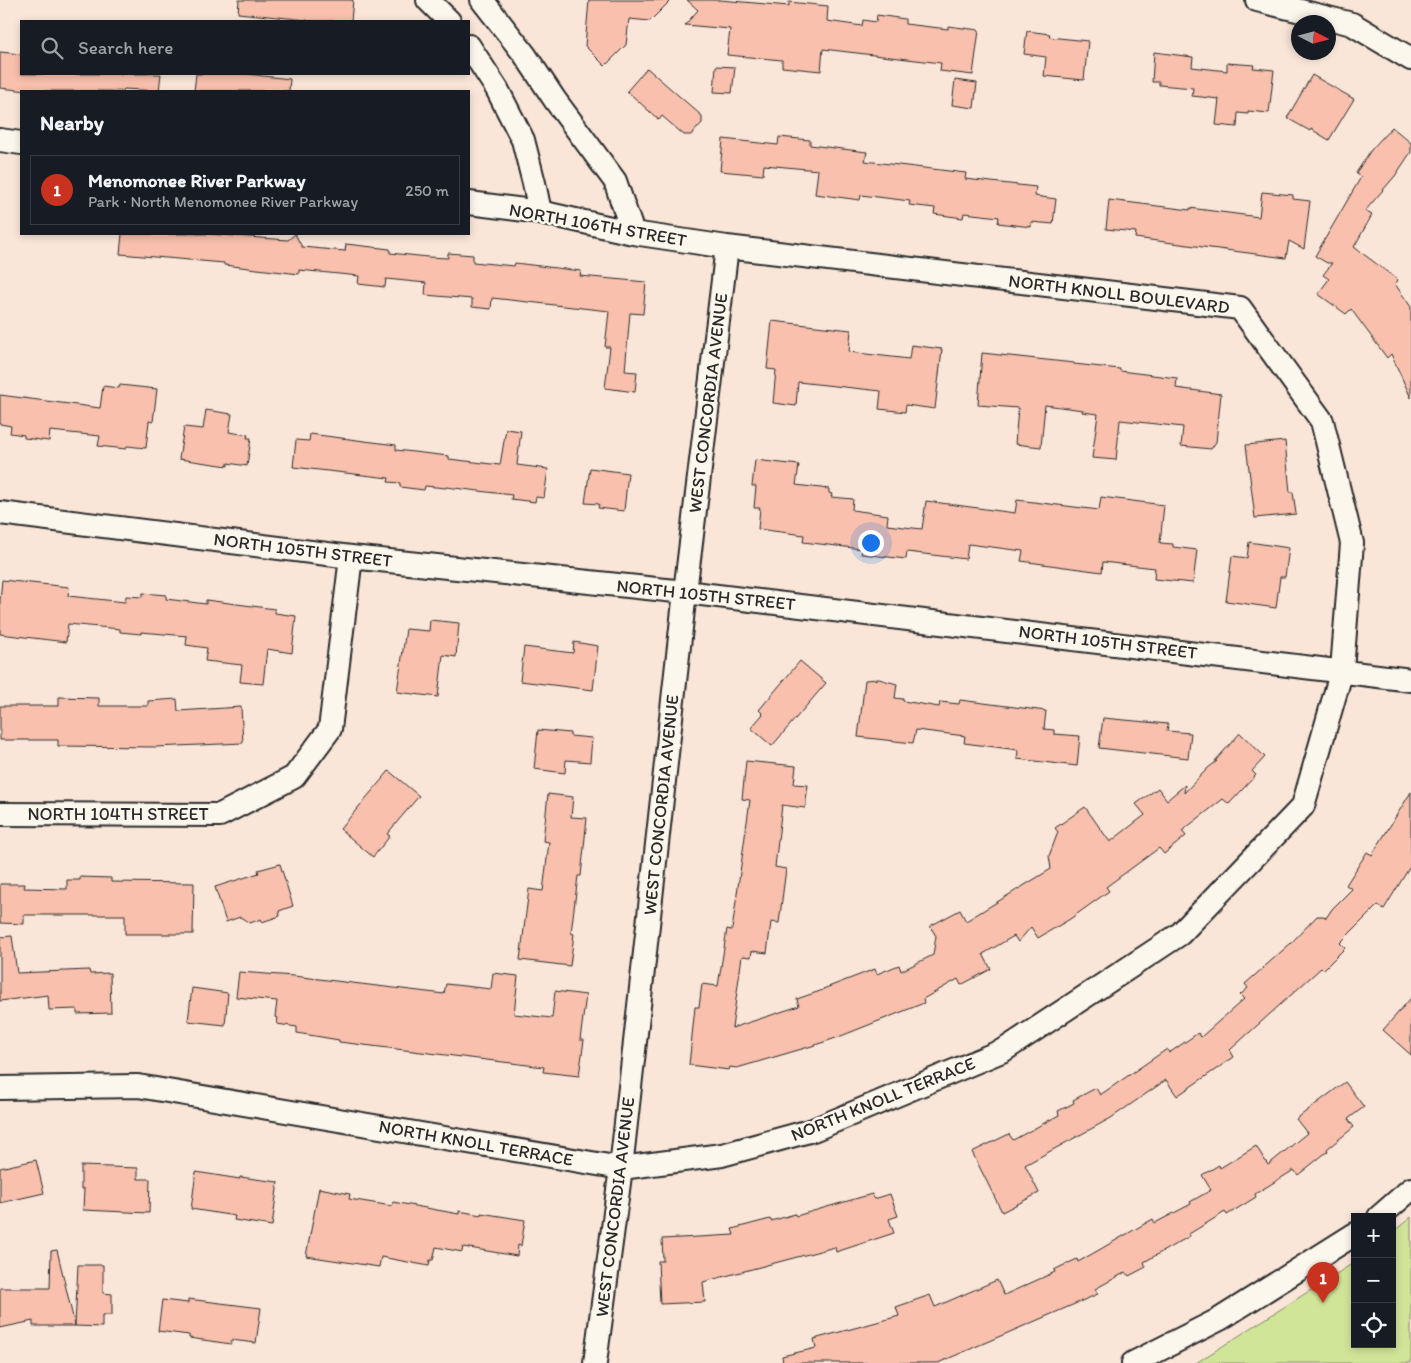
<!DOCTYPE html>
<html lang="en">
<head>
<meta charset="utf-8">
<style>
	body { margin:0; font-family:Itim,sans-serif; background:#242831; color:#f1f3f6 }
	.controls { position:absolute; right:15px; bottom:15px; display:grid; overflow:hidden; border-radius:0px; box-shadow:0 2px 8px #0003 }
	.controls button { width:45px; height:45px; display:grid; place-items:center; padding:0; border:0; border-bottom:1px solid #363941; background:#171b24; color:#f1f3f6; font:25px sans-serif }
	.compass { position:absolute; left:1291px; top:15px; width:45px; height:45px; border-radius:50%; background:#171b24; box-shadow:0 2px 8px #0003; rotate:96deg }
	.you { position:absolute; left:870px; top:542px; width:18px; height:18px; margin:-12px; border:4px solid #fff; border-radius:50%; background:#1a73e8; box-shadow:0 0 0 8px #1a73e833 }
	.badge { display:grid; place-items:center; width:32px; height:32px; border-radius:50%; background:#c8321e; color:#fff; font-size:16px; font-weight:700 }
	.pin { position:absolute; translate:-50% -41px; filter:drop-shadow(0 1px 2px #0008) }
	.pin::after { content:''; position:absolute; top:26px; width:18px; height:15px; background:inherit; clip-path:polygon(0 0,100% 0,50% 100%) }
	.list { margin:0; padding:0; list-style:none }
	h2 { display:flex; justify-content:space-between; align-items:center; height:65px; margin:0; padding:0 20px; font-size:21px }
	h2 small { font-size:16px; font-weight:400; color:#9ea1a6 }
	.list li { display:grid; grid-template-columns:32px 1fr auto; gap:15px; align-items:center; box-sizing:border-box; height:70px; margin:0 10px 10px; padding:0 10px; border:1px solid #363941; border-radius:0px }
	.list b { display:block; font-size:19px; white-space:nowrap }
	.list p { margin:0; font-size:16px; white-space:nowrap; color:#9ea1a6 }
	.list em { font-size:16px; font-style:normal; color:#9ea1a6 }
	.icon { flex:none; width:28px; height:28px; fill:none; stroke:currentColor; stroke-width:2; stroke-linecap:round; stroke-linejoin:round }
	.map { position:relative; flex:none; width:1411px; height:1363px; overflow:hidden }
	.search { position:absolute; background:#171b24; box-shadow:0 2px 8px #0003; left:20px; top:20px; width:450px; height:55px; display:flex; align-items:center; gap:12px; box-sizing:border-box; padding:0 18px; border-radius:0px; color:#9ea1a6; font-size:19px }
	.panel { position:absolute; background:#171b24; box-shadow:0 2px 8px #0003; left:20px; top:90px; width:450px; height:145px; border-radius:0px }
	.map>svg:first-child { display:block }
</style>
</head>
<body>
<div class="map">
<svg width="1411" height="1363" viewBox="0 0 1411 1363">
	<rect width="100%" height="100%" fill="#fae6d9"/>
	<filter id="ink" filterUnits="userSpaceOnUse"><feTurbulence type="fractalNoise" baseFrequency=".02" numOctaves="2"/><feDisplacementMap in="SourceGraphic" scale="10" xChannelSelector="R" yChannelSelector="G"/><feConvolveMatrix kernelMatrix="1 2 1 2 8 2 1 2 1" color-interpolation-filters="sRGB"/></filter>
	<g filter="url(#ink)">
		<!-- green -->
		<path fill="#d1e599" stroke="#7e8862" d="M1411,1217V1363H1196L1355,1262V1344H1392V1233Z"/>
		<!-- building -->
		<path fill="#f8c0ad" stroke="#2b2b2b" d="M239,0H353L351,21H307V20L238,13Z
			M589,0H671L650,21L629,19L626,45L605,66L585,46Z
			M687,0H720L789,6V2L828,6L827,21L862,26L863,20L876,22L877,15L905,19V24L948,29V26L979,30L973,75L940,71L941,63L823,49L821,71L782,67V60L727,55L730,29L685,25L698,10Z
			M1027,31L1050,34L1049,37L1088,41L1084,80L1044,76L1046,57L1024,54Z
			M0,52L21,54V74H161L159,91L124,89L123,91H27L0,88Z
			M1154,52L1193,57L1192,67L1227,71V63L1254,65L1253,68L1274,70L1269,113L1248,111V114L1238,113L1237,127L1216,125L1219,99L1192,96L1193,88L1159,85V82H1152Z
			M716,66L735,67L732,93L714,92Z
			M647,68L702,116V123L691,135H684L662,116L659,120L627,91Z
			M196,74H246L290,79L289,91H194Z
			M1312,75L1354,99L1329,140L1311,129L1310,131L1287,118Z
			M955,80L977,83L974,108L952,105Z
			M1392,127L1411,143V152L1395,176L1365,211L1372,215L1354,247L1398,280L1395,284L1411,307V398L1391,354L1387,358L1351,309L1346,314L1318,294L1329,279L1323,275L1332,263H1327L1315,256L1361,177L1356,173L1371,150Z
			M779,137L810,140V145L867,152L865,161L966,173L965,179L1036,187L1035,196L1056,199L1053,224L1031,222V227L998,223L999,217L964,213L963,218L934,214L935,208L909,205L910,201L861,195L860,200L815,194L818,170L764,165L763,175L720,171L723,139L778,145Z
			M1262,192L1293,195V199L1310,201L1304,249L1289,241L1286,258L1135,238L1136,232L1106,229L1109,200L1190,210V208L1259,217Z
			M122,234H208L288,240L295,234L302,247L345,251L346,244L390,249V253L428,257L448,258V253L473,255V262L514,266L515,263L581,271L580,276L646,282L643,314L630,313L625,371L637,372L635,392L605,388L610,347H605L609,311L492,298L491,309L472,307V299L425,295L426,283L386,279L385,287L358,284L359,276L299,270V274L224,265V263L120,254Z
			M772,321L851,330L849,352L909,359L911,345L942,349L935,409L906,405L905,412L879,409L881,391L798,382L796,406L773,403L776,370L767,369Z
			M982,353L1074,363V364L1120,369V371L1177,378L1176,388L1221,394L1216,442L1211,449L1181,446L1183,427L1120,420L1116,460L1092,458L1098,414L1082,412L1083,410L1045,405L1041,447L1015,444L1018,408L978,405Z
			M120,385L157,389L153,422L149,421L146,448L127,446L126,449L98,446L100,436L50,431L49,441L24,438V435L10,433L11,426L0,424V395L100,408L103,386L119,388Z
			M206,410L232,414L229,432L248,435L247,438H251L247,466L228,463V466L179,459L184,427L203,429Z
			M506,429L521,431L517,465L548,469L544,498L536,497L535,502L511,499L512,495L446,487V488L425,486L424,490L400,487V483L388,482L389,478L293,467L296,440L309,441L310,434L396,445V450L449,456V459L500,465Z
			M1285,441L1290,492H1293L1296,514L1255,518L1246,445Z
			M755,460L799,465L796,485L829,489V493L832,494L831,497L853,499L852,510L888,515L887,525L922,529L926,501L1015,513L1017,500L1099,510L1101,497L1164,505L1160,543L1173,544V547L1197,550L1193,583L1154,579L1155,568L1103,562L1102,572L1072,568L1021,561L1023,551L968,544L966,559L907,552L906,559L861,554L862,549L803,542L804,535L758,529L760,508H754L756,486H752Z
			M590,468L628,473L624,511L598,508L599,504L585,503Z
			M1249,542L1289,548L1285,577H1280L1276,608L1226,601L1232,556L1247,558Z
			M2,580L69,587L68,596L125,602L126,596L142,597L143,593L166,595V599L206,604V600L275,609V613L296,616L292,653L267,649L263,684L240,682L242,665L205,661L207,648L186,645L187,636L141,632V634L120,632V629L68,624L66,642L0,634V601Z
			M430,620L459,623L456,657L443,655L438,697L397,692L406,629L429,631Z
			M574,642L598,646L593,690L520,681L524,647L573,653Z
			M800,661L826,683L772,746L751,728L763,714L759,710Z
			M879,679L897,684L895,698L903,699V701L939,707L940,702L959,704L960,700L1046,711L1044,729L1054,730V734L1080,736L1077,766L1017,759L1018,750L964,743L965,736L916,730L913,743L858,737L865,680Z
			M59,697L99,698V706H148V701L177,699L178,711L241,707L243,743L156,747L58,746V740H0V706H59Z
			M1103,718L1168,724L1167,731L1191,733L1188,758L1099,748Z
			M538,730L570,733V736L592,738L590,762L566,760L565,773L534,769Z
			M1240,733L1265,757L1252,771L1256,775L1229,804L1223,799L1182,831L1186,836L1164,854L1159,848L1106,887L1109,891L1070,919L1038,938L1031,927L1018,942L1014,936L983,954L991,969L961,985L958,979L923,999L924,1003L836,1038L812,1046L737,1068L730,1067L729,1070L689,1065L695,1007H699L702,984L718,986L727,929L732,930L750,800L742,799L746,761L796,766L794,784L808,785L805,808L782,805L775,867L786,869L779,923L771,922L767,953L752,951L751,957L742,956L732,1028L799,1006L797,999L823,990V989L875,969L877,974L899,965L901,971L933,955L936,936L930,926L960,910L966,921L1051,869L1049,856L1058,832L1055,828L1085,807L1110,842L1145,815L1136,804L1158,788L1167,800L1185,785L1184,793L1208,768L1217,761H1215Z
			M389,771L419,796L387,834L390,836L373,857L340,829Z
			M1411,792V865L1384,909L1378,905L1340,943L1345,948L1323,970L1321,968L1230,1050L1234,1057L1177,1096L1166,1080L1111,1118L1025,1165L1039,1193L1002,1212L972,1152L1009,1134L1013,1140L1059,1115L1058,1111L1074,1103L1073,1100L1096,1088L1100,1095L1167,1049L1169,1053L1198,1033L1201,1037L1244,999L1240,995L1248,988L1245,984L1291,943L1317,916H1324L1326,918L1332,909L1352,889L1346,885L1367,852L1372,855Z
			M548,794L573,797L571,817L587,818L581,876H578L571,933L574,934L570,966L520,960L529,889L543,891L549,842L543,841Z
			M280,864L293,906L279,911L280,916L262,922L261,919L250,923L240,917L226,922L215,887L259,873L258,870Z
			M80,877L111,878V882L194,883L193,934H125V915H24V924L0,923V884H25L24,888L67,889V880H80Z
			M12,936L17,973L89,970L90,974L110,973L111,1013L77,1014V1009L49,1010L48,995L0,1001V937Z
			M239,972L294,976L444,994L446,984L491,989L493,973L518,976L514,1014L552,1018L555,991L586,995L580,1040H584L579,1076L543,1072L544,1067L339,1042V1040L297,1033V1027L277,1024L278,1018L275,1017L277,1001L236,997Z
			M192,988L228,993L225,1025L188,1021Z
			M1411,998V1055L1383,1030Z
			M1345,1082L1364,1107L1348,1119L1354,1127L1327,1149L1328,1151L1298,1175L1294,1170L1255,1194L1256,1197L1227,1215L1225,1212L1189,1234L1190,1236L1144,1262L1146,1267L1129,1276L1126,1272L1095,1289L1098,1294L938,1363H783L782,1356L816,1348L814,1339L899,1316L896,1307L930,1295L935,1307L997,1280L1004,1295L1055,1272L1054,1270L1060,1267L1077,1259L1078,1262L1153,1219L1155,1223L1191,1204L1190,1202L1211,1190L1202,1175L1219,1165L1220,1168L1256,1146L1268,1165L1307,1133L1296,1119Z
			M36,1160L44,1193L0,1203V1168Z
			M81,1166L138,1168V1179H150L149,1213L83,1210L84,1189H81Z
			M196,1172L240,1179V1177L278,1182L272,1226L234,1220L235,1216L191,1209Z
			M319,1188L350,1194L349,1199L392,1206L393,1202L459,1214V1211L481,1215V1213L525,1220L521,1246L518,1245L517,1256L463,1247L462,1252L436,1247L433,1260H430L429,1266L381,1257L379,1267L306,1256Z
			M872,1194L874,1199L890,1194L898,1216L889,1219L894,1233L836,1252L835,1247L703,1282L705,1302L660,1304L658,1261H663L662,1239L734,1235L732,1229L770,1219L771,1221L795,1214L796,1216Z
			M57,1250L75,1326H33V1321L0,1328V1288H50L51,1251Z
			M78,1265H103V1293L112,1294V1315H102V1327L75,1326Z
			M188,1299L261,1308L256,1343L231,1340V1344L189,1338V1335L158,1331L162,1300L188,1303Z"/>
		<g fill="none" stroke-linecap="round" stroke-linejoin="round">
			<!-- minor casing -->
			<g stroke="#2b2b2b" stroke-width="26">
				<path id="minor" d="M428,0L449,21
					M482,0L525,55L555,100L615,181L633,233
					M1257,0L1352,24L1411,59
					M469,46L497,89L523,140L534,183L540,212
					M0,140L21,143
					M0,513L351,557L685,592L1411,680
					M0,814L220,815L294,777L330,729L351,557
					M0,1088L138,1086L621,1168L722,1155L813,1130L1004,1050L1180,934L1303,806L1342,670L1352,543L1322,421L1240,308L727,247L633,233L540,212L469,203
					M1379,1217L1411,1189
					M595,1363L621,1168L685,592L727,247
					M1133,1363L1220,1319L1355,1234"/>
			</g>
			<!-- minor -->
			<use href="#minor" stroke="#fbf7ec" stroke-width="22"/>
		</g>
	</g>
	<g text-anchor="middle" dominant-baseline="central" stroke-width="5" stroke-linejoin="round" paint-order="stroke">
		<!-- street labels -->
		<g font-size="18" fill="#2b2b2b" stroke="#fbf7ec">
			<text transform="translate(598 225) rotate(10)">NORTH 106TH STREET</text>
			<text transform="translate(1119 294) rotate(7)">NORTH KNOLL BOULEVARD</text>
			<text transform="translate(708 403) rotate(-83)">WEST CONCORDIA AVENUE</text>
			<text transform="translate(303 550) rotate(7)">NORTH 105TH STREET</text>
			<text transform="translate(706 595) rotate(6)">NORTH 105TH STREET</text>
			<text transform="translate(1108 642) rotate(7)">NORTH 105TH STREET</text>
			<text transform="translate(661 805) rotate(-84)">WEST CONCORDIA AVENUE</text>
			<text x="118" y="814">NORTH 104TH STREET</text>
			<text transform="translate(883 1099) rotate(-22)">NORTH KNOLL TERRACE</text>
			<text transform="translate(476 1143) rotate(10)">NORTH KNOLL TERRACE</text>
			<text transform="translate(615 1207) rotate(-83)">WEST CONCORDIA AVENUE</text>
		</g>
	</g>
</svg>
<div class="controls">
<button>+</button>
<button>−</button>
<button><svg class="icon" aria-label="locate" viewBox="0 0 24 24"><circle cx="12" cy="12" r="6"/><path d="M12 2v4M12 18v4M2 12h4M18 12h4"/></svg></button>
</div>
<svg class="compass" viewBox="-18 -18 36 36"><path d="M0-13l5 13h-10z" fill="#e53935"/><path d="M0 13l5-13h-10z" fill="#9ea1a6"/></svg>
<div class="you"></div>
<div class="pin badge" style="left:1323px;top:1303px">1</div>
<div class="search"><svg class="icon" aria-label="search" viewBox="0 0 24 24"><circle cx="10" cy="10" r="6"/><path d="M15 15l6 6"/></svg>Search here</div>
<section class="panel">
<h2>Nearby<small></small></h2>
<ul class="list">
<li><span class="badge">1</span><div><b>Menomonee River Parkway</b><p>Park · North Menomonee River Parkway</p></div><em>250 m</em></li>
</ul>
</section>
</div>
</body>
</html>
